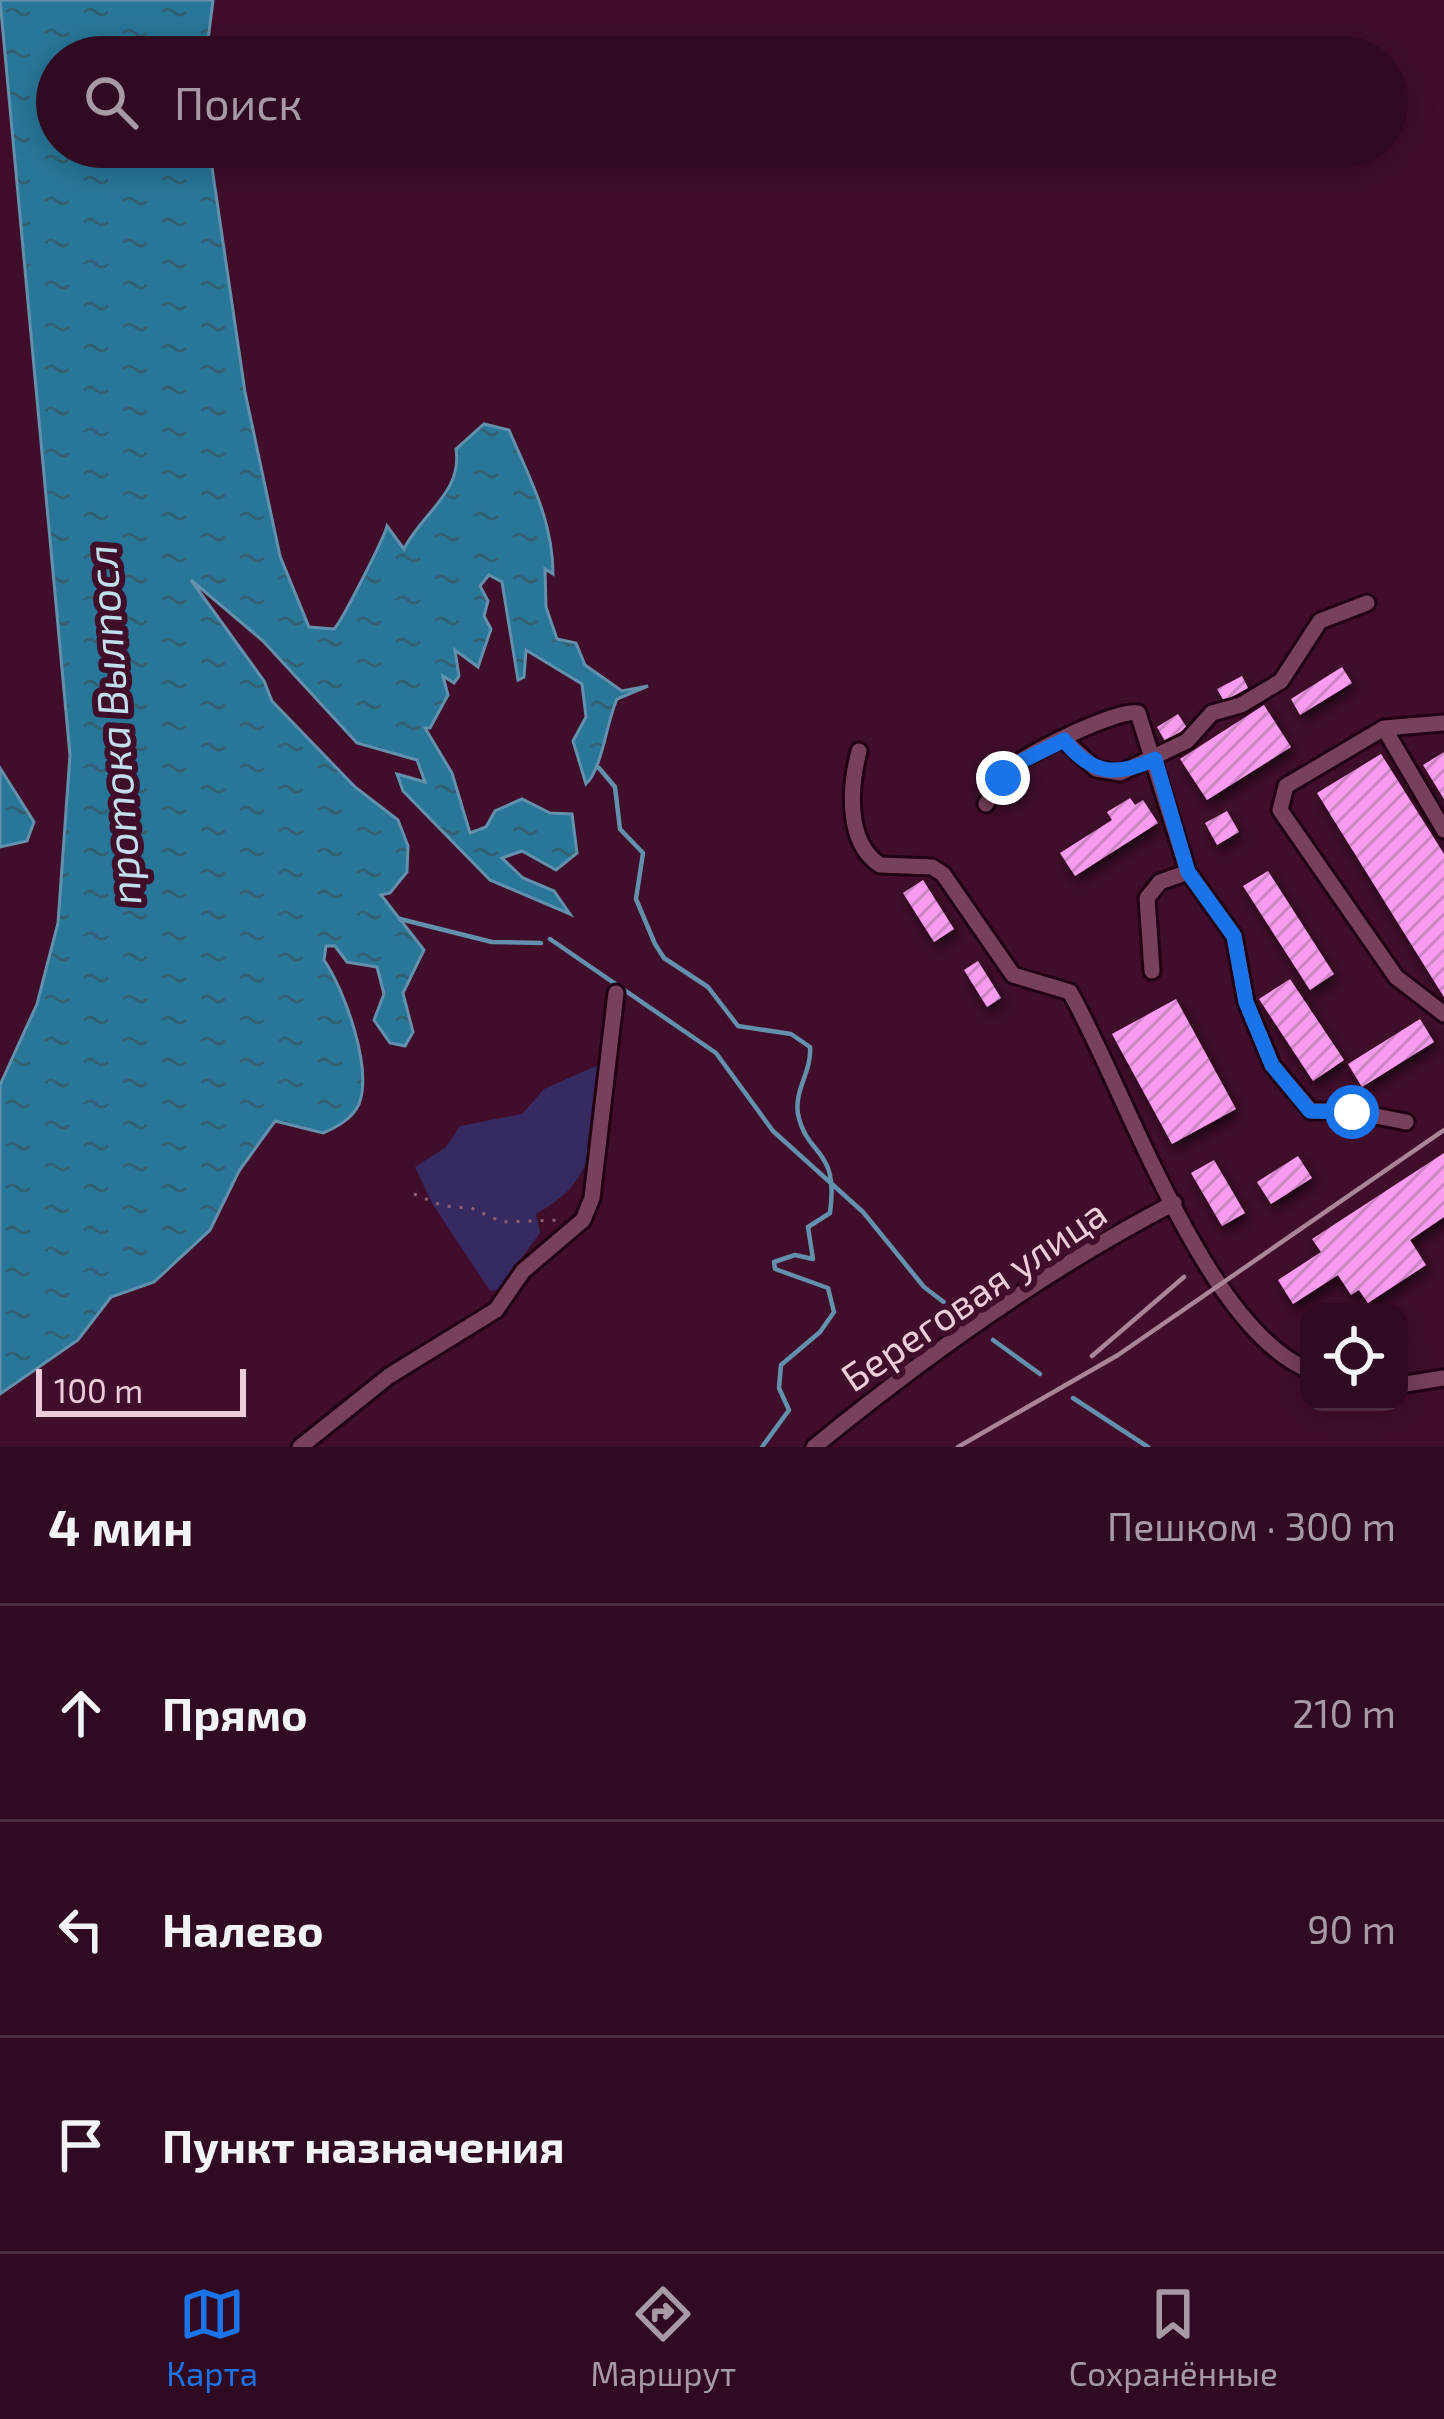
<!DOCTYPE html>
<html lang="ru">
<head>
<meta charset="utf-8">
<style>
	body { margin:0; font-family:"Exo 2",sans-serif; background:#381329; color:#f1f3f6 }
	.controls { position:absolute; right:36px; bottom:36px; display:grid; overflow:hidden; border-radius:24px; box-shadow:0 6px 30px #0003 }
	.controls button { width:108px; height:108px; display:grid; place-items:center; padding:0; border:0; border-bottom:3px solid #4b2b3e; background:#300a20; color:#f1f3f6; font:60px sans-serif }
	.scale { position:absolute; left:36px; bottom:30px; width:210px; box-sizing:border-box; padding-left:12px; border:6px solid #eeccda; border-top:0; font-size:33px; line-height:42px; white-space:nowrap; color:#eeccda; -webkit-text-stroke:9px #400e2a; paint-order:stroke }
	.stop { position:absolute; width:36px; height:36px; margin:-27px; border:9px solid #1a73e8; border-radius:50%; background:#fff }
	.stop.end { background:#1a73e8; border-color:#fff; box-shadow:0 3px 12px #0008 }
	.list { margin:0; padding:0; list-style:none }
	h2 { display:flex; justify-content:space-between; align-items:center; height:156px; margin:0; padding:0 48px; font-size:51px }
	h2 small { font-size:39px; font-weight:400; color:#a89aa5 }
	.list li { display:grid; grid-template-columns:78px 1fr auto; gap:36px; align-items:center; box-sizing:border-box; height:216px; padding:0 48px; border-top:3px solid #4b2b3e }
	.list b { display:block; font-size:45px; white-space:nowrap }
	.list em { font-size:39px; font-style:normal; color:#a89aa5 }
	.icon { flex:none; width:66px; height:66px; fill:none; stroke:currentColor; stroke-width:2; stroke-linecap:round; stroke-linejoin:round }
	.map { position:relative; flex:none; width:1444px; height:1447px; overflow:hidden }
	.search { position:absolute; background:#300a20; box-shadow:0 6px 30px #0003; left:36px; right:36px; top:36px; height:132px; display:flex; align-items:center; gap:30px; box-sizing:border-box; padding:0 42px; border-radius:66px; color:#a89aa5; font-size:45px }
	.sheet { height:804px; background:#300a20 }
	nav { display:flex; justify-content:space-around; align-items:center; box-sizing:border-box; height:168px; border-top:3px solid #4b2b3e; background:#300a20; font-size:33px; color:#a89aa5 }
	nav a { display:grid; justify-items:center; gap:6px }
	nav .on { color:#1a73e8 }
	.map>svg:first-child { display:block }
</style>
</head>
<body>
<div class="map">
<svg width="1444" height="1447" viewBox="0 0 1444 1447">
	<defs>
		<pattern id="water-ripples" width="26" height="14" patternUnits="userSpaceOnUse" patternTransform="scale(3)"><rect width="26" height="14" fill="#287799"/><path d="M2 4q2-2 4 0t4 0M15 11q2-2 4 0t4 0" fill="none" stroke="#346076"/></pattern>
		<pattern id="building-hatch" width="6" height="6" patternUnits="userSpaceOnUse" patternTransform="scale(3)"><rect width="6" height="6" fill="#f99cf0"/><path d="M-1 1l2-2M0 6l6-6M5 7l2-2" fill="none" stroke="#cc84c4"/></pattern>
		<filter id="shadow"><feDropShadow dx="3.5" dy="6" stdDeviation="6" flood-color="#0009"/></filter>
	</defs>
	<rect width="100%" height="100%" fill="#400e2a"/>
	<!-- green -->
	<path fill="#362a60" d="M598,1065C592,1134 603,1177 536,1214L540,1233L498,1290L490,1291L432,1203L415,1167L446,1147L460,1126L522,1114L544,1089Z"/>
	<!-- water -->
	<path fill="url(#water-ripples)" stroke="#6390ac" stroke-width="3" d="M0,0H213L206,57H57V147H209L245,392L280,556L309,627L334,629C341,623 384,538 387,526L404,549C421,514 463,492 456,449L484,424L509,430C529,477 553,520 553,574L545,569L546,607L557,639L576,643L585,665L622,691L648,686L617,699C606,724 602,769 586,784L573,741L586,717L582,684L526,650L524,677L518,680L502,582L489,575L480,586L488,601L484,616L491,629L478,667L455,650L459,676L454,683L443,676L448,695L430,728H425L452,773L470,833L486,827L495,811L522,799L550,813L572,814L577,853L556,870L522,851L502,858L523,878L554,891L570,914L490,880L403,791L397,774L425,782L417,760L357,743L263,641L191,580L264,681L272,701L355,787L398,820L408,846L407,872L390,893L381,895L424,950L403,993L413,1032L405,1046L390,1043L374,1020L384,994L377,967L347,962L335,946H326L324,960C344,989 373,1068 359,1104C352,1119 337,1127 323,1133L275,1121L239,1171L210,1230L154,1282L111,1297L78,1340L0,1394V1085L37,1004L58,923L70,755Z
		M0,768L34,822L27,841L0,847Z"/>
	<g fill="none" stroke-linecap="round" stroke-linejoin="round">
		<!-- stream -->
		<path stroke="#6390ac" stroke-width="4.5" d="M599,768L615,787L620,829L643,853L636,899L655,944L664,958L708,987L738,1026L791,1034L810,1047C812,1071 794,1090 798,1114C807,1158 839,1146 830,1213L808,1227L813,1259L795,1255L774,1262L775,1269L828,1288L834,1312L820,1332L781,1365L779,1388L789,1410L762,1447
			M400,919L492,942L541,943
			M550,939L716,1053L773,1131L863,1212L924,1287L966,1319
			M993,1340L1040,1374
			M1073,1398L1148,1447"/>
	</g>
	<!-- building -->
	<path fill="url(#building-hatch)" filter="url(#shadow)" d="M1342,667L1352,683L1300,715L1291,699Z
		M1242,676L1248,688L1224,701L1217,689Z
		M1264,705L1291,747L1207,800L1180,759Z
		M1178,714L1187,728L1165,741L1157,727Z
		M1444,752V799L1423,765Z
		M1381,754L1444,854V997L1317,793Z
		M1130,798L1135,805L1143,800L1158,823L1075,876L1060,853L1112,820L1107,812Z
		M1227,811L1239,832L1217,845L1205,823Z
		M1268,871L1334,974L1310,990L1243,886Z
		M923,880L954,929L934,942L903,893Z
		M978,961L1001,998L987,1007L964,970Z
		M1290,979L1344,1060L1313,1081L1259,999Z
		M1176,999L1236,1109L1172,1144L1112,1034Z
		M1420,1019L1434,1042L1362,1087L1348,1064Z
		M1444,1153V1217L1410,1240L1426,1265L1368,1303L1359,1290L1351,1295L1338,1275L1293,1304L1278,1280L1321,1252L1312,1239Z
		M1298,1156L1312,1178L1271,1204L1257,1182Z
		M1214,1160L1245,1213L1222,1226L1191,1173Z"/>
	<g fill="none" stroke-linecap="round" stroke-linejoin="round">
		<!-- minor casing -->
		<g stroke="#210012" stroke-width="21">
			<path id="minor" d="M1444,723L1384,728L1286,786L1280,810L1396,977L1444,1014
				M1384,728L1444,830
				M1064,740L1096,769L1120,773L1187,741L1212,713L1241,705L1281,681L1320,621L1367,603
				M859,751C850,786 845,842 880,865L932,867L943,874L1013,975L1070,992C1125,1089 1205,1329 1309,1370
				M986,804C995,790 1003,775 1015,765C1032,751 1119,708 1138,713L1188,872L1160,882L1147,898L1152,971
				M1188,872L1234,936L1246,1002L1272,1065L1311,1111H1351L1406,1122
				M1399,1385L1444,1378
				M300,1447L389,1376L496,1310L523,1271L583,1220L592,1198L616,993
				M814,1447C925,1356 1047,1269 1174,1203"/>
		</g>
		<!-- path -->
		<path stroke="#8c6076" stroke-width="3" stroke-dasharray="3 9" stroke-linecap="butt" d="M414,1194L443,1206L471,1208L502,1222L562,1220"/>
		<!-- minor -->
		<use href="#minor" stroke="#77405b" stroke-width="15"/>
		<!-- rail -->
		<path stroke="#ac8497" stroke-width="4.5" d="M1092,1356L1184,1277
			M958,1447L1118,1355L1444,1130"/>
	</g>
	<g fill="none" stroke-linecap="round" stroke-linejoin="round">
		<!-- route -->
		<path stroke="#1a73e8" stroke-width="15" d="M1003,778L1014,765L1064,740C1092,775 1116,777 1155,759L1188,872L1234,936L1246,1002L1272,1065L1310,1111L1352,1112"/>
	</g>
	<g text-anchor="middle" dominant-baseline="central" stroke-width="12" stroke-linejoin="round" paint-order="stroke">
		<!-- street labels -->
		<g font-size="39" fill="#eeccda" stroke="#400e2a">
			<text transform="translate(973 1294) rotate(-34)">Береговая улица</text>
		</g>
		<!-- water labels -->
		<g font-size="42" font-style="italic" fill="#c2dfee" stroke="#400e2a">
			<text transform="translate(112 725) rotate(-94)">протока Вылпосл</text>
		</g>
	</g>
</svg>
<div class="controls">
<button><svg class="icon" aria-label="locate" viewBox="0 0 24 24"><circle cx="12" cy="12" r="6"/><path d="M12 2v4M12 18v4M2 12h4M18 12h4"/></svg></button>
</div>
<div class="scale">100 m</div>
<div class="stop" style="left:1352px;top:1112px"></div>
<div class="stop end" style="left:1003px;top:778px"></div>
<div class="search"><svg class="icon" aria-label="search" viewBox="0 0 24 24"><circle cx="10" cy="10" r="6"/><path d="M15 15l6 6"/></svg>Поиск</div>
</div>
<section class="sheet">
<h2>4 мин<small>Пешком · 300 m</small></h2>
<ul class="list">
<li><svg class="icon" aria-label="ahead" viewBox="0 0 24 24"><path d="M12 20V5M6 11l6-6 6 6"/></svg><div><b>Прямо</b></div><em>210 m</em></li>
<li><svg class="icon" aria-label="left" viewBox="0 0 24 24"><path d="M17 20v-9H6M10 6l-5 5 5 5"/></svg><div><b>Налево</b></div><em>90 m</em></li>
<li><svg class="icon" aria-label="arrive" viewBox="0 0 24 24"><path d="M6 21V4h12l-3 4 3 4H6"/></svg><div><b>Пункт назначения</b></div></li>
</ul>
</section>
<nav>
<a class="on"><svg class="icon" aria-label="map" viewBox="0 0 24 24"><path d="M3 6l6-2 6 2 6-2v14l-6 2-6-2-6 2zM9 4v14M15 6v14"/></svg>Карта</a>
<a><svg class="icon" aria-label="directions" viewBox="0 0 24 24"><path d="M12 3l9 9-9 9-9-9zM9 14v-3h6M13 9l2 2-2 2"/></svg>Маршрут</a>
<a><svg class="icon" aria-label="saved" viewBox="0 0 24 24"><path d="M7 4h10v16l-5-4-5 4z"/></svg>Сохранённые</a>
</nav>
</body>
</html>
